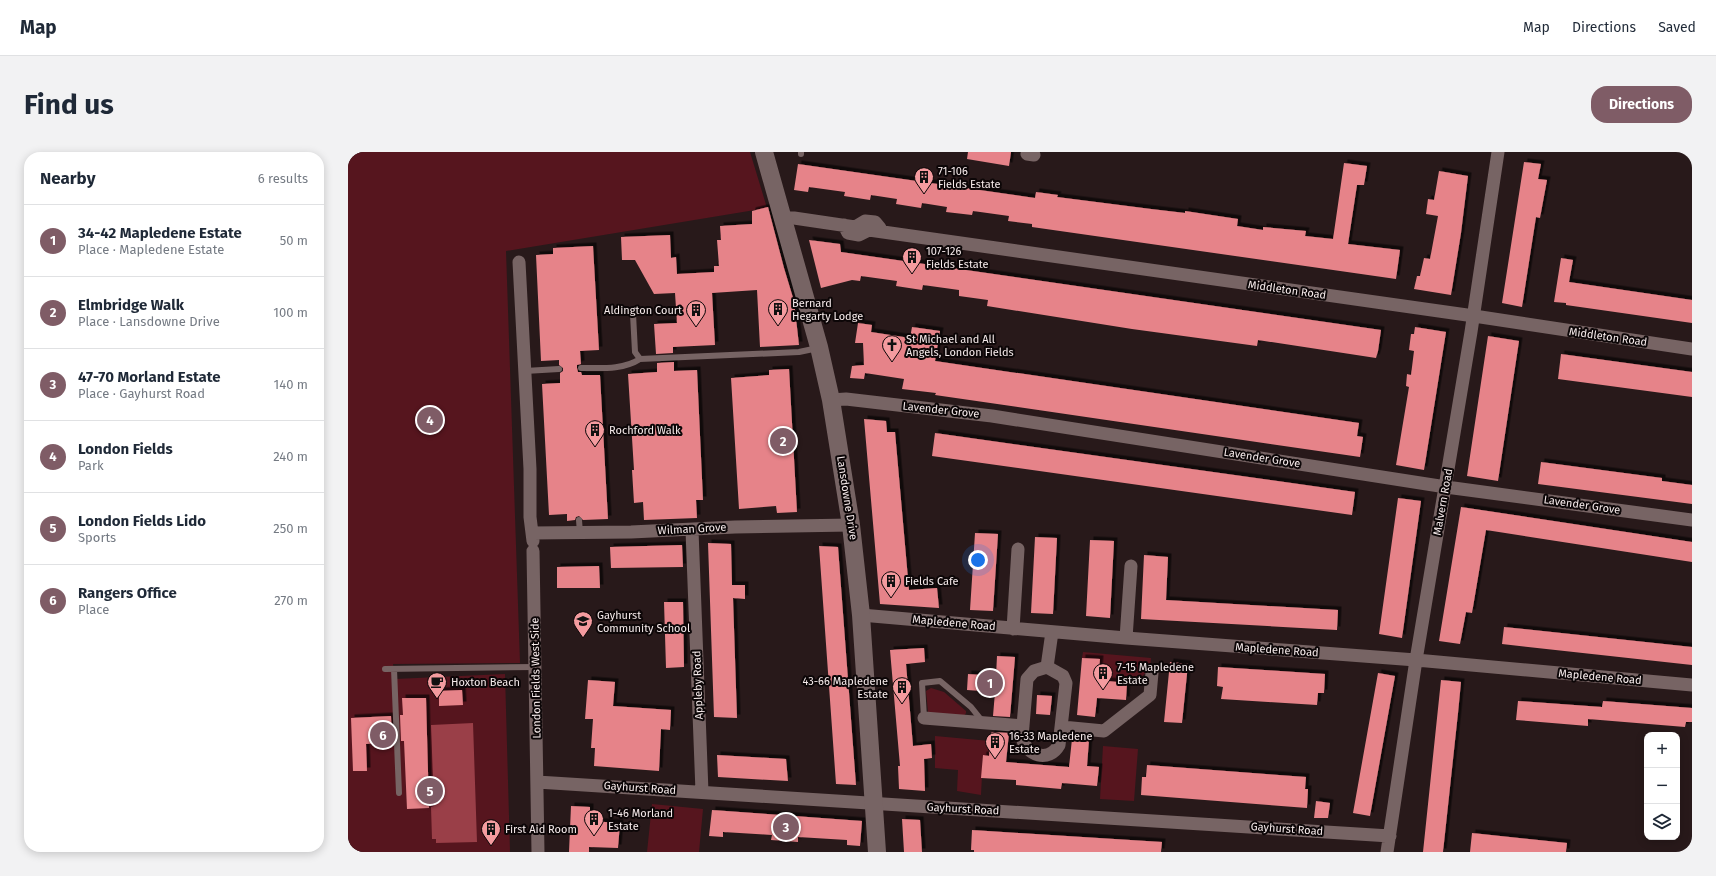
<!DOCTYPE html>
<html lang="en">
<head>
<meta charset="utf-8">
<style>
	body { margin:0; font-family:"Fira Sans",sans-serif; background:#f2f2f3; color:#1f2937 }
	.controls { position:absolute; right:12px; bottom:12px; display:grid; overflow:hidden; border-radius:8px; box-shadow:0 2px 10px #0003 }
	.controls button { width:36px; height:36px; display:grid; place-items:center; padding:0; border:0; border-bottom:1px solid #e0e1e3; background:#fff; color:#1f2937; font:20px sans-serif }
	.you { position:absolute; left:630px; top:408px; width:14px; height:14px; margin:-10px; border:3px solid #fff; border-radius:50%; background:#1a73e8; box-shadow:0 0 0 6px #1a73e833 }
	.badge { display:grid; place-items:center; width:26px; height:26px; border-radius:50%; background:#7f5c66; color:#fff; font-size:13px; font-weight:700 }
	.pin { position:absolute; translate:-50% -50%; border:2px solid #fff; box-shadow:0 1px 4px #0006 }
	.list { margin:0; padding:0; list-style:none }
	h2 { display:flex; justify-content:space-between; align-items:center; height:52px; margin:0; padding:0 16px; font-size:17px }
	h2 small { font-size:13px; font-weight:400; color:#747a83 }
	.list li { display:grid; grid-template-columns:26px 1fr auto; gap:12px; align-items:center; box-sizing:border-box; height:72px; padding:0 16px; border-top:1px solid #e0e1e3 }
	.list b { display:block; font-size:15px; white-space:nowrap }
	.list p { margin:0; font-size:13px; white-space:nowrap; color:#747a83 }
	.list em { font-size:13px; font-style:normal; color:#747a83 }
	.icon { flex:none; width:22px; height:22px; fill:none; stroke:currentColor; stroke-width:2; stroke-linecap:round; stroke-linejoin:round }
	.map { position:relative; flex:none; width:1344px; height:700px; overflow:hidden; border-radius:16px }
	header { display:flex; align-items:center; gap:24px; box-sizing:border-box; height:56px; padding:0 20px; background:#fff; border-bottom:1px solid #e0e1e3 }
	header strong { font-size:19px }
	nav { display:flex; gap:22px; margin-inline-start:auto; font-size:14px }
	.intro { display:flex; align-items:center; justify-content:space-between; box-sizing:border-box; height:96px; padding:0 24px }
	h1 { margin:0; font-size:28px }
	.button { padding:10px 18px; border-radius:16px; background:#7f5c66; color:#fff; font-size:14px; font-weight:700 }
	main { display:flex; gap:24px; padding:0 24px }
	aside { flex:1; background:#fff; border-radius:16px; box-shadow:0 2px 10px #0003 }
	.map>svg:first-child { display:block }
</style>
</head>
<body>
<header>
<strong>Map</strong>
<nav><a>Map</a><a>Directions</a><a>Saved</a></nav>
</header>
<div class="intro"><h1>Find us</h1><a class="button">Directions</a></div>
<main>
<aside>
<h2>Nearby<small>6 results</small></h2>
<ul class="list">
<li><span class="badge">1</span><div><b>34-42 Mapledene Estate</b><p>Place · Mapledene Estate</p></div><em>50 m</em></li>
<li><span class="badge">2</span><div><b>Elmbridge Walk</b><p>Place · Lansdowne Drive</p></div><em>100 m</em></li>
<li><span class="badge">3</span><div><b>47-70 Morland Estate</b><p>Place · Gayhurst Road</p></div><em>140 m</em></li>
<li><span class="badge">4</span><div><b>London Fields</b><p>Park</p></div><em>240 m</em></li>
<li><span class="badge">5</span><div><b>London Fields Lido</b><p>Sports</p></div><em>250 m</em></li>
<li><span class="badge">6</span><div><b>Rangers Office</b><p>Place</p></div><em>270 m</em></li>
</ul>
</aside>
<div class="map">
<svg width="1344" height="700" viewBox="0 0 1344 700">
	<defs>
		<filter id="shadow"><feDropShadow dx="3.5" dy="-3.5" stdDeviation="0" flood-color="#0009"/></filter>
	</defs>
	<rect width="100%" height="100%" fill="#28191a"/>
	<!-- green -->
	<path fill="#56151e" d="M0,0H402L419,56L158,99L172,511L45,512L47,527L157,522L162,700H0Z
		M735,500L803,506L802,517L786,532L750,528L752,507L734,506Z
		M583,536L596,540L618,559V561L616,564L582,561L580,560L578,539Z
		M587,584L642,589L641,604H635L633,643L609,639L610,618L587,616Z
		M755,594L790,597L786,649L752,647Z
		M304,652L355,657L351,700H299Z"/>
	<!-- water -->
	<path fill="#9a3f48" d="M125,571L129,690L88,691V687H84L83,655L86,654L83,573Z"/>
	<!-- building -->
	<path fill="#e68389" filter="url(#shadow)" d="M620,0H663L661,14L619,7Z
		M1176,10L1193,12L1190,27L1199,28L1192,66L1188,65L1174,155L1154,151Z
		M996,11L1019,14L1016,33H1009L1000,92L1052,98L1048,127L684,75V72L660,69L661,64L625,59L624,63L598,60L599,55L574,51L573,56L548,52L549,47L523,43L522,48L496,44L497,40L461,35L460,40L446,38L450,12L687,46L688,40L710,43L709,45L803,57L837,61V59L890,67L889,74L915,78V75L958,79L957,84L985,87Z
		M1091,19L1120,24L1113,81L1103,143L1066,137L1069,124H1072L1076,106L1082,107L1090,64L1078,62L1080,47L1086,48Z
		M420,55L436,116L446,149L451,193L412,195L409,138L364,141L367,193L325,195V201L308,202L306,172L329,171L327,141L306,142L287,108H274L273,85L322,83L323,106L328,105L329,122L366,120V114H371L369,88H373L372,74L404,72V59Z
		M461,88L492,92L493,100L1033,178L1030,199L1028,206L910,188L909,194L784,177L639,154L640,148L611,144V138L575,133L574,138L548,134L549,129L513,124L512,129L504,128L473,136Z
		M245,94L251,198L232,199L233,212L229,213V216L230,220H233L234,223H252L260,367L235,368L231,364L228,365L227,368L219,369V362L201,363L194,232L212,231V221L215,219V216L211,213V208L193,209L188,103L205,102V96Z
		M1213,106L1225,108L1221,130L1344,148V171L1218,153V151L1206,150Z
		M510,171L524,173L523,180L562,186L564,175L592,179L587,209L1011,271L1009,284L1015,285L1012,305L587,243L588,241L554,237L556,227L517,221L516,227L502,226L504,214L516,213L515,191H507Z
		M1067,175L1098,180L1076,318L1048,313L1061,235L1058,234L1059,222L1063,223L1066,199L1061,198L1063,182H1066Z
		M1140,184L1171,189L1150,329L1119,324Z
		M1213,202L1344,220V245L1210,227Z
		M326,210V219L349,218L355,348H348L349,366L296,368L295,350L286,351L284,318H286L280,222L309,220V211Z
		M441,217L449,360L429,361L428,354L391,357L383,226L421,223V218Z
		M516,267L538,269L539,280H547L561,438L589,436L591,456L532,452Z
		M587,281L1007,340L1004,363L584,304Z
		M1193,310L1314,326V329L1344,333V352L1190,332Z
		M1050,346L1073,349L1054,486L1031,482Z
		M1113,355L1344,390V410L1138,378L1124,461L1118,460L1112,492L1091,489Z
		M627,381L650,382L645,459L622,458Z
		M687,385L709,386L705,462L683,461Z
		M742,388L766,389L762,466L738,464Z
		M360,391L383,392L384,433H397V447L385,446L389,566L366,565Z
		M334,393L335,415L263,416L262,395Z
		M471,394L490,395L508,633L488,632Z
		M796,403L820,405L818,448L990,458L989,478L793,467Z
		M251,414L252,436H209V415Z
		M316,450H335L336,515L318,516Z
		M1156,475L1344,495V513L1154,492Z
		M576,496L577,510L558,512L565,594L583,592L584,606L576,607L577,639L551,637L550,614H552L542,498Z
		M649,504L667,505L662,565L645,564L647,540L619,538L620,522L648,524Z
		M734,506L752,507L750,528L779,531L778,548L749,546L747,565L729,563Z
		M822,510L840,512L834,571L816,570Z
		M870,515L977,522L976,541H970L969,553L873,547L875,535L869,534Z
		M1030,521L1047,524L1022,664L1005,661Z
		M240,528L267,530L265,554L323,558L322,578L313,577L311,619L246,614L247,596H243L245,567H237Z
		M1093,528L1113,530L1110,561L1095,700H1075Z
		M114,538L115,553L91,554V539Z
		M689,543L704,544L702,563L688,562Z
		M54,546H78L81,656L59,657L56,589H53L52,563H55Z
		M1170,549L1254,555L1255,549L1344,556V570H1338L1337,575L1240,567V574L1168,568Z
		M43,564L44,590L18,592L19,619H5L3,566Z
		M644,580L661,581L658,610L721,615L724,587L741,588L739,614L751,615L749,634L714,631L713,637L668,633V628L633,626L635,603L641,604L643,581Z
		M369,603L438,607L440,629L370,625Z
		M799,613L958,625L957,637H960L959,656L793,643L794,625H798Z
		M968,649L982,651L980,666H966Z
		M223,654L242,655V669L272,671L270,696L241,695V700H221Z
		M364,658L514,669L512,694L499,693V688L450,685V690L423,688L424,683L375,680V685L361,684Z
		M554,667L572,668L574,700H556Z
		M624,678L814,690L813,700H626V698H623Z
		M1124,681L1219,691L1218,700H1122Z"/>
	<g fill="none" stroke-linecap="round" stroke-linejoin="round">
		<!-- lane -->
		<path stroke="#776464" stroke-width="6" d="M453,2V0
			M285,162L287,200L292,207
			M233,216C253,216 275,218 292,207L451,200L470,196
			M177,219L211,217
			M231,368L232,381
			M37,517L188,515
			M46,517L51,641
			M576,566L574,531L592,529L623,555L635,570"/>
		<!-- street -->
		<path stroke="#776464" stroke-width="13" d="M680,0L679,2L686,3
			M435,66H446L507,75L517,69L527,70L532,76
			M496,73L500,81L511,83L521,78L1126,164L1344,197
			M171,110L182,317V365L185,389
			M483,248L498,247L644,264L1098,335L1344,368
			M344,378L354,640
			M184,381L283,380L387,375L503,373
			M185,399L190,700
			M513,463L778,486L1068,508L1344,533
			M665,477L670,397
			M778,486L783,414
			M699,515L715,524L718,531L711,593C701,611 678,604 674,585L679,527L686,519Z
			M699,515L704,480
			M576,566L675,574
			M714,575L756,579L802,543L804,521
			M189,630L1042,684
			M1039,700L1068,508L1123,180L1150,0"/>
		<!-- secondary -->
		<path stroke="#776464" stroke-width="18" d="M416,0L471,195L483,248L503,373L513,463L529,700"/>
	</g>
	<!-- icons -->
	<defs>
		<g id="building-pin" transform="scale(1)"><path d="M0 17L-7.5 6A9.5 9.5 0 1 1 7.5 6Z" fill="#f49b9f" stroke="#0c0607"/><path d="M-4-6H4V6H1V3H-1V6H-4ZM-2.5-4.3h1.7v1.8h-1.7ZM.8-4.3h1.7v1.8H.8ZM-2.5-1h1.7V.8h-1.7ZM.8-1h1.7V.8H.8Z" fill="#111"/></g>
		<g id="church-pin" transform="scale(1)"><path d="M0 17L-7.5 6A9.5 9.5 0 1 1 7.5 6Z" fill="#f49b9f" stroke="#0c0607"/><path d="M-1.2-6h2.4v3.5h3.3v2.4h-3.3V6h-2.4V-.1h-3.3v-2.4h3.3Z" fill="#111"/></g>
		<g id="school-pin" transform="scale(1)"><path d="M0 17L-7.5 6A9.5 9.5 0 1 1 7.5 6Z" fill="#f49b9f" stroke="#0c0607"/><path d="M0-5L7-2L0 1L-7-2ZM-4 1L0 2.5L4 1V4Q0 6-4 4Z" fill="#111"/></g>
		<g id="cafe-pin" transform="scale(1)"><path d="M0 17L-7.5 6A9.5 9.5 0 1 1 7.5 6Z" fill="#f49b9f" stroke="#0c0607"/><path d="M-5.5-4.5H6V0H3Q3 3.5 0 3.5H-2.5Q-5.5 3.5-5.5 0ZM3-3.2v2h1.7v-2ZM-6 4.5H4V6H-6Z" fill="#111"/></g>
	</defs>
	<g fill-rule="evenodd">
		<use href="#building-pin" x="576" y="25"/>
		<use href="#building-pin" x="564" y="105"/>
		<use href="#building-pin" x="430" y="157"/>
		<use href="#building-pin" x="348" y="158"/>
		<use href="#church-pin" x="544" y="193"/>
		<use href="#building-pin" x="247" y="278"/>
		<use href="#building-pin" x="543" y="429"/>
		<use href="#school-pin" x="235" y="469"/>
		<use href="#building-pin" x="755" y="521"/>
		<use href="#cafe-pin" x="89" y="530"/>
		<use href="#building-pin" x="554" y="535"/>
		<use href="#building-pin" x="647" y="590"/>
		<use href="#building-pin" x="246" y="667"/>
		<use href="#building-pin" x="143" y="677"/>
	</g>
	<g text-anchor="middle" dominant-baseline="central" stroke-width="4" stroke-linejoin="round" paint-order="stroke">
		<!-- poi labels -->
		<g font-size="11" fill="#f6ebeb" stroke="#0c0607" text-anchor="start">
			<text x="590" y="19">71-106<tspan x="590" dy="13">Fields Estate</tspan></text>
			<text x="578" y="99">107-126<tspan x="578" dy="13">Fields Estate</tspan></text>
			<text x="444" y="151">Bernard<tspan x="444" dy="13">Hegarty Lodge</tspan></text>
			<text x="334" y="158" text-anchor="end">Aldington Court</text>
			<text x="558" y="187">St Michael and All<tspan x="558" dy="13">Angels, London Fields</tspan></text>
			<text x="261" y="278">Rochford Walk</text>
			<text x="557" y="429">Fields Cafe</text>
			<text x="249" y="463">Gayhurst<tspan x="249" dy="13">Community School</tspan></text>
			<text x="769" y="515">7-15 Mapledene<tspan x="769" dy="13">Estate</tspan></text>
			<text x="540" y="529" text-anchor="end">43-66 Mapledene<tspan x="540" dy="13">Estate</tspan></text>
			<text x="103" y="530">Hoxton Beach</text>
			<text x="661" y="584">16-33 Mapledene<tspan x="661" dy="13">Estate</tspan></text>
			<text x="260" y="661">1-46 Morland<tspan x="260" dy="13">Estate</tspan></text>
			<text x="157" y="677">First Aid Room</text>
		</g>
		<!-- street labels -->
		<g font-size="11" fill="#f6ebeb" stroke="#0c0607">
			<text transform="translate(939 138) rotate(8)">Middleton Road</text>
			<text transform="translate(1260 185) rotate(8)">Middleton Road</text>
			<text transform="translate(593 258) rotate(6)">Lavender Grove</text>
			<text transform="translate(914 306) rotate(9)">Lavender Grove</text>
			<text transform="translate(499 346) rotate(81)">Lansdowne Drive</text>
			<text transform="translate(1095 350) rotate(-80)">Malvern Road</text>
			<text transform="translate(1234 353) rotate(8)">Lavender Grove</text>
			<text transform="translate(344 377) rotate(-3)">Wilman Grove</text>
			<text transform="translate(606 471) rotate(5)">Mapledene Road</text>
			<text transform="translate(929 498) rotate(4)">Mapledene Road</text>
			<text transform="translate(1252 525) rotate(5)">Mapledene Road</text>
			<text transform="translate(188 526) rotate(-91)">London Fields West Side</text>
			<text transform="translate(350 533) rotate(-92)">Appleby Road</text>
			<text transform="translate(292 636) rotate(4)">Gayhurst Road</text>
			<text transform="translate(615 657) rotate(3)">Gayhurst Road</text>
			<text transform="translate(939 677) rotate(4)">Gayhurst Road</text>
		</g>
	</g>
</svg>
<div class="controls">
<button>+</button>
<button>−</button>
<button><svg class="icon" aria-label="layers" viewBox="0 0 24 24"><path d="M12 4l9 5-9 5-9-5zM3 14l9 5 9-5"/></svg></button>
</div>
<div class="you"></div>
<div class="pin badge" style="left:642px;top:531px">1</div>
<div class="pin badge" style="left:435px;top:289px">2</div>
<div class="pin badge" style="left:438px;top:675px">3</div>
<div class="pin badge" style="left:82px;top:268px">4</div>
<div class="pin badge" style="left:82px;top:639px">5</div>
<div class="pin badge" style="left:35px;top:583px">6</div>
</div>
</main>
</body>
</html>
